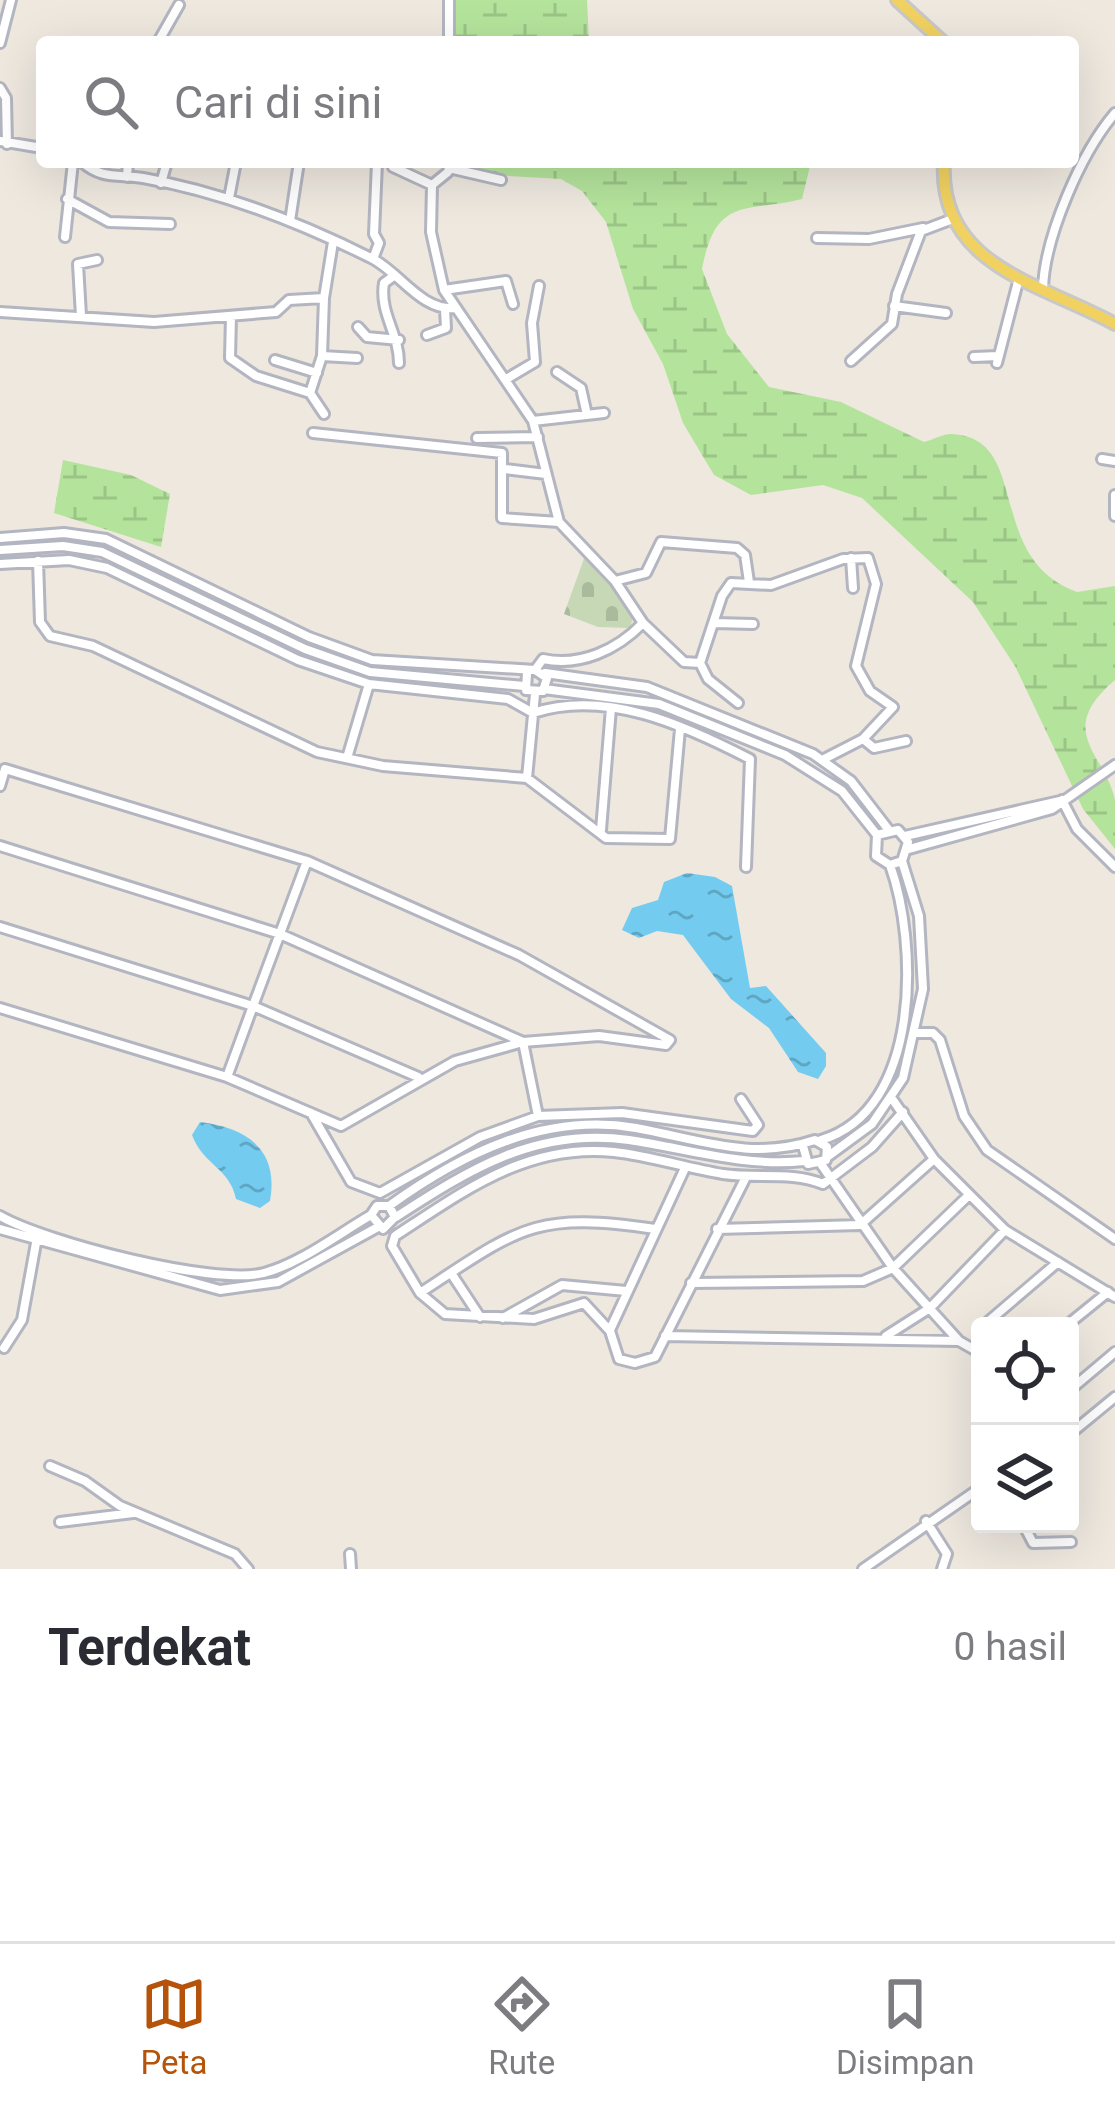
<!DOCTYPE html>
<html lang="id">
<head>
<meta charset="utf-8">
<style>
	body { margin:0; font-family:Roboto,sans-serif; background:#f2f2f3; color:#2b2b33 }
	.controls { position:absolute; right:36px; bottom:36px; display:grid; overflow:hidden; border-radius:12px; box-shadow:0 12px 48px #0002 }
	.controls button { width:108px; height:108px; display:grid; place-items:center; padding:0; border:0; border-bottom:3px solid #e1e1e2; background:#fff; color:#2b2b33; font:60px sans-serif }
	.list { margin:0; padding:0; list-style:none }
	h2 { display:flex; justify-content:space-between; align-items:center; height:156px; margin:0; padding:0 48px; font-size:51px }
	h2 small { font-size:39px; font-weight:400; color:#7c7c81 }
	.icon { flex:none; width:66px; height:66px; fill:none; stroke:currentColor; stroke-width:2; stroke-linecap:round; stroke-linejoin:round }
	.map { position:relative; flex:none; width:1115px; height:1569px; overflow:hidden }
	.search { position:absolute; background:#fff; box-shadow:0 12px 48px #0002; left:36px; right:36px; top:36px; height:132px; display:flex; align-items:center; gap:30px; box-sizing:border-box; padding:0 42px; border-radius:12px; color:#7c7c81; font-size:45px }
	.sheet { height:372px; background:#fff }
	nav { display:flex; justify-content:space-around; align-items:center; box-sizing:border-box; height:168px; border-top:3px solid #e1e1e2; background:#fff; font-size:33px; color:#7c7c81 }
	nav a { display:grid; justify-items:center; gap:6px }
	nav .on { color:#b45309 }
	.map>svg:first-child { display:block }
</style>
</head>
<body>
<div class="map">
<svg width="1115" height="1569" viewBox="0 0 1115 1569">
	<defs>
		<pattern id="wetland-marsh" width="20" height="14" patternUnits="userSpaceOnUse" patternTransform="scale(3)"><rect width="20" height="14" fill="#b4e49c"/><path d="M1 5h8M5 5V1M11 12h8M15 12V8" fill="none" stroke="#9bc487"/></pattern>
		<pattern id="cemetery-stones" width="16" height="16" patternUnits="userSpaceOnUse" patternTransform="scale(3)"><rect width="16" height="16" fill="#c6d8b6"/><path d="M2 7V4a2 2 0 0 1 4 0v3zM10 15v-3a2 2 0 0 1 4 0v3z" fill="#aaba9d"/></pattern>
		<pattern id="water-ripples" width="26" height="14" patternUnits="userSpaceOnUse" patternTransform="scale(3)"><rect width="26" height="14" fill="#73ccef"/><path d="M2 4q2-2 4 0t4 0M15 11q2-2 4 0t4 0" fill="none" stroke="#5fa6c2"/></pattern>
	</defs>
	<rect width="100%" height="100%" fill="#eee8df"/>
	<!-- wetland -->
	<path fill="url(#wetland-marsh)" d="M454,0H587L589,42H456Z
		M462,162H811L802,199C746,213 716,195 702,269L727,334L769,387L841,402L924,442C933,440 942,434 951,434C1033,437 983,558 1077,592L1115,586V680C1054,732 1105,753 1115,800C1115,815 1115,834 1115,849L1083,809L1015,666L973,602L862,498L823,485L751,495L714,475L683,423L663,364L633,309L606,222L582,191L561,179L493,175Z
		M63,460L131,475L170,494L161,547L54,513Z"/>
	<!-- cemetery -->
	<path fill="url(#cemetery-stones)" d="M586,553L634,614L630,628L598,627L564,614Z"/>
	<!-- water -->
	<path fill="url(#water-ripples)" d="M687,873L715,877L732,886L750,988L766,986L826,1053V1066L818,1079L798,1072L769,1028L731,999L683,935L657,931L639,938L622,930L632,908L658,900L664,882Z
		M200,1122C248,1128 279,1150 270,1201L260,1208L236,1199C230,1168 203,1165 192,1135Z"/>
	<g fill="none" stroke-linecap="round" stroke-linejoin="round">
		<!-- minor casing -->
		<g stroke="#b3b5c0" stroke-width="14">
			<path id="minor" d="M449,0V42
				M158,42L179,5
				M0,43L11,0
				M0,88L6,98L7,144
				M0,141L42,148
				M82,162C102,180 119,174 143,178C223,192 299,222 371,258C399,271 421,312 456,308
				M450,162L448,172L432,185L431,232L444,290L533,421L559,522L615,581L643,623C617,650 580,667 543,659L535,670
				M393,167L432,185
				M449,168L501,180
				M127,177L128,162
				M161,183L167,162
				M229,198L236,162
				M67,199L109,222L170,224
				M290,221L299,162
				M65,237L73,162
				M817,238L869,239L923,228
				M373,259L379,243L374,234L377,162
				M395,275L384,283C379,313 399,333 399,363
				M1043,288C1045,236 1081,153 1115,113
				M444,290L506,281L513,304
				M324,298L322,356L310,393L324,414
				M894,306L946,313
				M0,312L154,322L276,312L289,300L324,298L333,242
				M81,316L78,264L97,260
				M231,316L230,358L256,376L310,393
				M358,327L367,337L399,340
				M427,335L446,328L445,309
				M322,356L357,358
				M974,357L998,356
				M275,360L317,373
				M851,361L892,324L897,294L921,231L950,220
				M997,363L1019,278
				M557,372L581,388L587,415
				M508,378L535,362L532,323L539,286
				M533,421L604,413
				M313,433L502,453V518L559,522
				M477,438L538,437
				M1102,459L1115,461
				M505,469L546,474
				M1115,495V516
				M0,538L64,533L106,539L309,637L372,660L535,670L547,678L543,691L526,690L527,673
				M0,550L63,546L102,552L305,649L370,672L524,686
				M851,558L853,588
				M38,561L40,622L50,636L93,646L317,752L383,766L527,778L606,838L670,839L680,729
				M0,564L69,560L107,568L298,660L369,684L347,758
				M615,581L646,573L661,542L737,548L745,555L749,582
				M643,623L684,662L700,663
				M715,623L753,624
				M700,663L722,596L731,583L771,585L843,559L868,558L876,584L856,666L870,691L893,707L863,739L874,748L906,741
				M700,663L708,679L738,703
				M545,673L647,687L813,754L851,781L888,829
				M369,684L508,699L533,713
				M544,689L659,704L785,755L842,791L877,835
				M533,713C606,689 684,725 750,759L746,867
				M824,759L863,739
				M527,778L535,694
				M0,786L5,769L307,861L519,955L670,1040L666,1045L599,1036L523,1042L538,1116L480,1137L380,1193L351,1182L311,1113
				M1062,800L1077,829L1115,867
				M601,830L611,708
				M905,836L1060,801
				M0,846L280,934L523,1042L455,1061L341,1126L227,1077L0,1008
				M909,849L1052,809L1115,765
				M0,927L253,1006L307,861
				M914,1033H933L940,1040L964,1116L987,1150L1115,1239
				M227,1077L253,1006L418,1077
				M893,1100L934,1159
				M538,1116L622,1113L753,1131L758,1125L741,1099
				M821,1140C922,1110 918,943 890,865
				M827,1157L872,1124L903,1078L923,989L919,916L902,861L908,842L898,830L877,835L876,856L890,865L902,861
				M821,1164L893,1268L959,1341L980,1353
				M746,1177L655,1357L635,1363L619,1359L610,1331L584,1303L534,1319L445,1314L420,1293L392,1246L395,1236C464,1191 527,1143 614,1152C651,1156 686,1168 723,1174C756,1179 792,1171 823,1184L872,1147L903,1112
				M389,1206C461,1154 544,1112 636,1128C701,1140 752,1161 815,1140L827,1147L826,1160L808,1164L803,1146
				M0,1216C46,1242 214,1286 264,1273C301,1263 338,1234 371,1215L377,1206H389L395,1217L383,1229L371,1215
				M396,1217C470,1169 537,1127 629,1140C689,1149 743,1167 804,1161
				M0,1229L220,1290L278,1282L378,1227
				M717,1229L860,1225L934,1159L1005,1230L1115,1297
				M451,1273L480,1317
				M691,1283L863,1281L893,1268L968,1196
				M420,1293C519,1228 534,1211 655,1229
				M503,1318L562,1285L626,1291
				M983,1326L1058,1262
				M1066,1326L1108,1292
				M610,1330L685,1168
				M665,1336L959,1341
				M886,1336L930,1308L1005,1230
				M4,1348L22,1320L36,1243
				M1070,1390L1115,1352
				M1070,1434L1115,1397
				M50,1466L85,1481L120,1506L235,1554L248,1569
				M926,1521L947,1554L942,1569
				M60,1522L133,1513
				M1023,1524L1033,1543L1071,1542
				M350,1554L351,1569
				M863,1569L980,1488"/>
		</g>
		<!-- major casing -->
		<g stroke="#c8c8c8" stroke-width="16">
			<path id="major" d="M897,0L943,42
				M944,162C938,266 1040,283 1115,324"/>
		</g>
		<!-- minor -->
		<use href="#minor" stroke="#fff" stroke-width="8"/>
		<!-- major -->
		<use href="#major" stroke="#f1d261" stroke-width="10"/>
	</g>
</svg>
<div class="controls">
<button><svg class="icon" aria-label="locate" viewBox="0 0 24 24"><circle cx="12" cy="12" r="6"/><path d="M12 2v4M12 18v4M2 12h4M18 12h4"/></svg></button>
<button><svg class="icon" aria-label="layers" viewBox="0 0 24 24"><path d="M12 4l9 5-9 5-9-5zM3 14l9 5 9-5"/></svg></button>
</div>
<div class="search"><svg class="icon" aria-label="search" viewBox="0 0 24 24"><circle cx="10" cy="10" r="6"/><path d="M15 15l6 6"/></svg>Cari di sini</div>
</div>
<section class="sheet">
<h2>Terdekat<small>0 hasil</small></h2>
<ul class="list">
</ul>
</section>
<nav>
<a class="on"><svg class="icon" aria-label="map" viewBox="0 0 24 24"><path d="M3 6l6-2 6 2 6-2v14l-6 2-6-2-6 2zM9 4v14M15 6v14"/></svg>Peta</a>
<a><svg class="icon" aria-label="directions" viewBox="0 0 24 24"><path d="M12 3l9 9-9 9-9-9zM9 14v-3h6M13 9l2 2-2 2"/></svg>Rute</a>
<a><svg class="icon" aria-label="saved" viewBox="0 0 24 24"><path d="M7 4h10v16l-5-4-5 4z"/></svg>Disimpan</a>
</nav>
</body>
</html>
